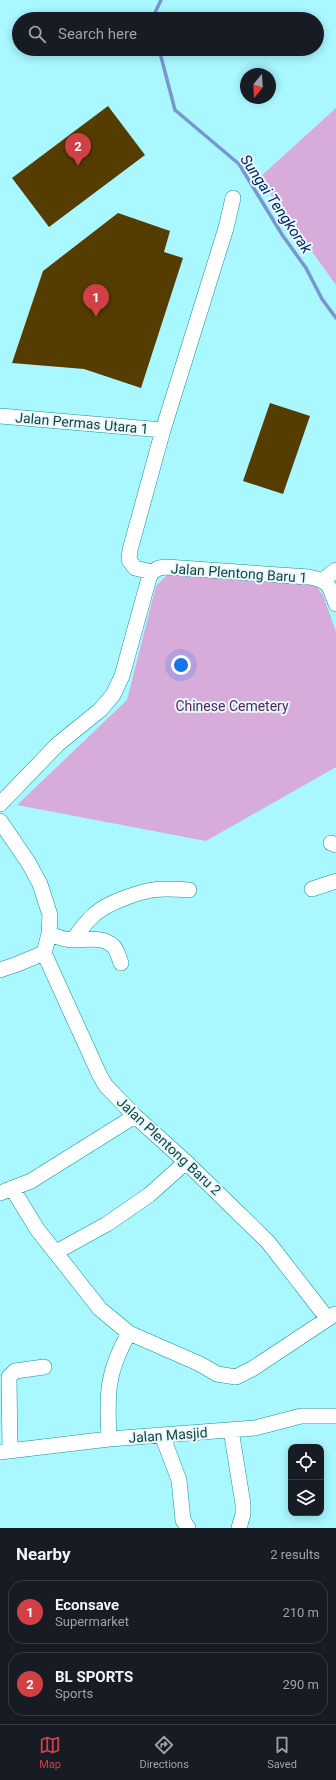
<!DOCTYPE html>
<html lang="en">
<head>
<meta charset="utf-8">
<style>
	body { margin:0; font-family:Roboto,sans-serif; background:#242831; color:#f1f3f6 }
	.controls { position:absolute; right:12px; bottom:12px; display:grid; overflow:hidden; border-radius:8px; box-shadow:0 2px 10px #0003 }
	.controls button { width:36px; height:36px; display:grid; place-items:center; padding:0; border:0; border-bottom:1px solid #363941; background:#171b24; color:#f1f3f6; font:20px sans-serif }
	.compass { position:absolute; left:240px; top:68px; width:36px; height:36px; border-radius:50%; background:#171b24; box-shadow:0 2px 10px #0003; rotate:198deg }
	.you { position:absolute; left:181px; top:665px; width:14px; height:14px; margin:-10px; border:3px solid #fff; border-radius:50%; background:#1a73e8; box-shadow:0 0 0 6px #1a73e833 }
	.badge { display:grid; place-items:center; width:26px; height:26px; border-radius:50%; background:#d04044; color:#fff; font-size:13px; font-weight:700 }
	.pin { position:absolute; translate:-50% -33px; filter:drop-shadow(0 1px 2px #0008) }
	.pin::after { content:''; position:absolute; top:21px; width:14px; height:12px; background:inherit; clip-path:polygon(0 0,100% 0,50% 100%) }
	.list { margin:0; padding:0; list-style:none }
	h2 { display:flex; justify-content:space-between; align-items:center; height:52px; margin:0; padding:0 16px; font-size:17px }
	h2 small { font-size:13px; font-weight:400; color:#9ea1a6 }
	.list li { display:grid; grid-template-columns:26px 1fr auto; gap:12px; align-items:center; box-sizing:border-box; height:64px; margin:0 8px 8px; padding:0 8px; border:1px solid #363941; border-radius:16px }
	.list b { display:block; font-size:15px; white-space:nowrap }
	.list p { margin:0; font-size:13px; white-space:nowrap; color:#9ea1a6 }
	.list em { font-size:13px; font-style:normal; color:#9ea1a6 }
	.icon { flex:none; width:22px; height:22px; fill:none; stroke:currentColor; stroke-width:2; stroke-linecap:round; stroke-linejoin:round }
	.map { position:relative; flex:none; width:336px; height:1528px; overflow:hidden }
	.search { position:absolute; background:#171b24; box-shadow:0 2px 10px #0003; left:12px; right:12px; top:12px; height:44px; display:flex; align-items:center; gap:10px; box-sizing:border-box; padding:0 14px; border-radius:22px; color:#9ea1a6; font-size:15px }
	.sheet { height:196px; background:#171b24 }
	nav { display:flex; justify-content:space-around; align-items:center; box-sizing:border-box; height:56px; border-top:1px solid #363941; background:#171b24; font-size:11px; color:#9ea1a6 }
	nav a { display:grid; justify-items:center; gap:2px }
	nav .on { color:#d04044 }
	.map>svg:first-child { display:block }
</style>
</head>
<body>
<div class="map">
<svg width="336" height="1528" viewBox="0 0 336 1528">
	<rect width="100%" height="100%" fill="#a9f7ff"/>
	<!-- green -->
	<path fill="#d7acdb" d="M336,108V285L259,178Z
		M169,573L315,585L323,595L336,632V767L206,841L17,805L127,700L156,586Z"/>
	<g fill="none" stroke-linecap="round" stroke-linejoin="round">
		<!-- stream -->
		<path stroke="#7996ce" stroke-width="3.5" d="M152,19L161,0
			M159,49L175,110L239,164L283,236L306,268L322,299L336,318"/>
	</g>
	<!-- building -->
	<path fill="#553c00" d="M108,106L145,155L49,227L12,178Z
		M118,213L170,231L164,252L183,258L141,388L84,369L12,363L43,271Z
		M270,403L310,416L283,494L243,481Z"/>
	<g fill="none" stroke-linecap="round" stroke-linejoin="round">
		<!-- minor casing -->
		<g stroke="#199099" stroke-width="16">
			<path id="minor" d="M0,416L163,430
				M152,572L135,568L129,560L130,550L163,430L226,228L233,198
				M323,580L336,570
				M0,804L58,744L100,710L113,695L122,676L149,578L152,572L159,568L166,567L309,577C330,581 329,585 336,604
				M0,821L28,862L40,884L50,915L49,934L44,953
				M331,843L336,845
				M312,889L336,881
				M49,934C57,937 65,940 73,940C86,940 103,936 113,946C117,949 119,958 121,963
				M73,940C80,931 86,921 95,914C107,903 136,893 152,890C164,888 177,889 189,890
				M44,953L100,1076L106,1086L135,1116L186,1162L268,1242L327,1318
				M0,970L15,965L44,953
				M12,1188L37,1229L100,1309L129,1333L200,1364L217,1374L236,1377L252,1369L335,1314
				M0,1193L31,1181L135,1116
				M56,1252L107,1224L149,1195L186,1162
				M231,1430L243,1504V1514L239,1528
				M162,1435L179,1480L183,1520L188,1528
				M109,1439C107,1394 106,1373 129,1333
				M10,1451L9,1377L15,1371L44,1367
				M0,1452L109,1439L255,1428L301,1416H336"/>
		</g>
		<!-- minor -->
		<use href="#minor" stroke="#fff" stroke-width="15"/>
	</g>
	<g text-anchor="middle" dominant-baseline="central" stroke-width="4" stroke-linejoin="round" paint-order="stroke">
		<!-- street labels -->
		<g font-size="14" fill="#164246" stroke="#e7f9fb">
			<text transform="translate(82 423) rotate(5)">Jalan Permas Utara 1</text>
			<text transform="translate(239 573) rotate(4)">Jalan Plentong Baru 1</text>
			<text transform="translate(169 1146) rotate(43)">Jalan Plentong Baru 2</text>
			<text transform="translate(168 1435) rotate(-4)">Jalan Masjid</text>
		</g>
		<!-- park labels -->
		<g font-size="14" fill="#5b2362" stroke="#e7f9fb">
			<text x="232" y="706">Chinese Cemetery</text>
		</g>
		<!-- water labels -->
		<g font-size="15" font-style="italic" fill="#062263" stroke="#e7f9fb">
			<text transform="translate(276 204) rotate(56)">Sungai Tengkorak</text>
		</g>
	</g>
</svg>
<div class="controls">
<button><svg class="icon" aria-label="locate" viewBox="0 0 24 24"><circle cx="12" cy="12" r="6"/><path d="M12 2v4M12 18v4M2 12h4M18 12h4"/></svg></button>
<button><svg class="icon" aria-label="layers" viewBox="0 0 24 24"><path d="M12 4l9 5-9 5-9-5zM3 14l9 5 9-5"/></svg></button>
</div>
<svg class="compass" viewBox="-18 -18 36 36"><path d="M0-13l5 13h-10z" fill="#e53935"/><path d="M0 13l5-13h-10z" fill="#9ea1a6"/></svg>
<div class="you"></div>
<div class="pin badge" style="left:96px;top:317px">1</div>
<div class="pin badge" style="left:78px;top:166px">2</div>
<div class="search"><svg class="icon" aria-label="search" viewBox="0 0 24 24"><circle cx="10" cy="10" r="6"/><path d="M15 15l6 6"/></svg>Search here</div>
</div>
<section class="sheet">
<h2>Nearby<small>2 results</small></h2>
<ul class="list">
<li><span class="badge">1</span><div><b>Econsave</b><p>Supermarket</p></div><em>210 m</em></li>
<li><span class="badge">2</span><div><b>BL SPORTS</b><p>Sports</p></div><em>290 m</em></li>
</ul>
</section>
<nav>
<a class="on"><svg class="icon" aria-label="map" viewBox="0 0 24 24"><path d="M3 6l6-2 6 2 6-2v14l-6 2-6-2-6 2zM9 4v14M15 6v14"/></svg>Map</a>
<a><svg class="icon" aria-label="directions" viewBox="0 0 24 24"><path d="M12 3l9 9-9 9-9-9zM9 14v-3h6M13 9l2 2-2 2"/></svg>Directions</a>
<a><svg class="icon" aria-label="saved" viewBox="0 0 24 24"><path d="M7 4h10v16l-5-4-5 4z"/></svg>Saved</a>
</nav>
</body>
</html>
